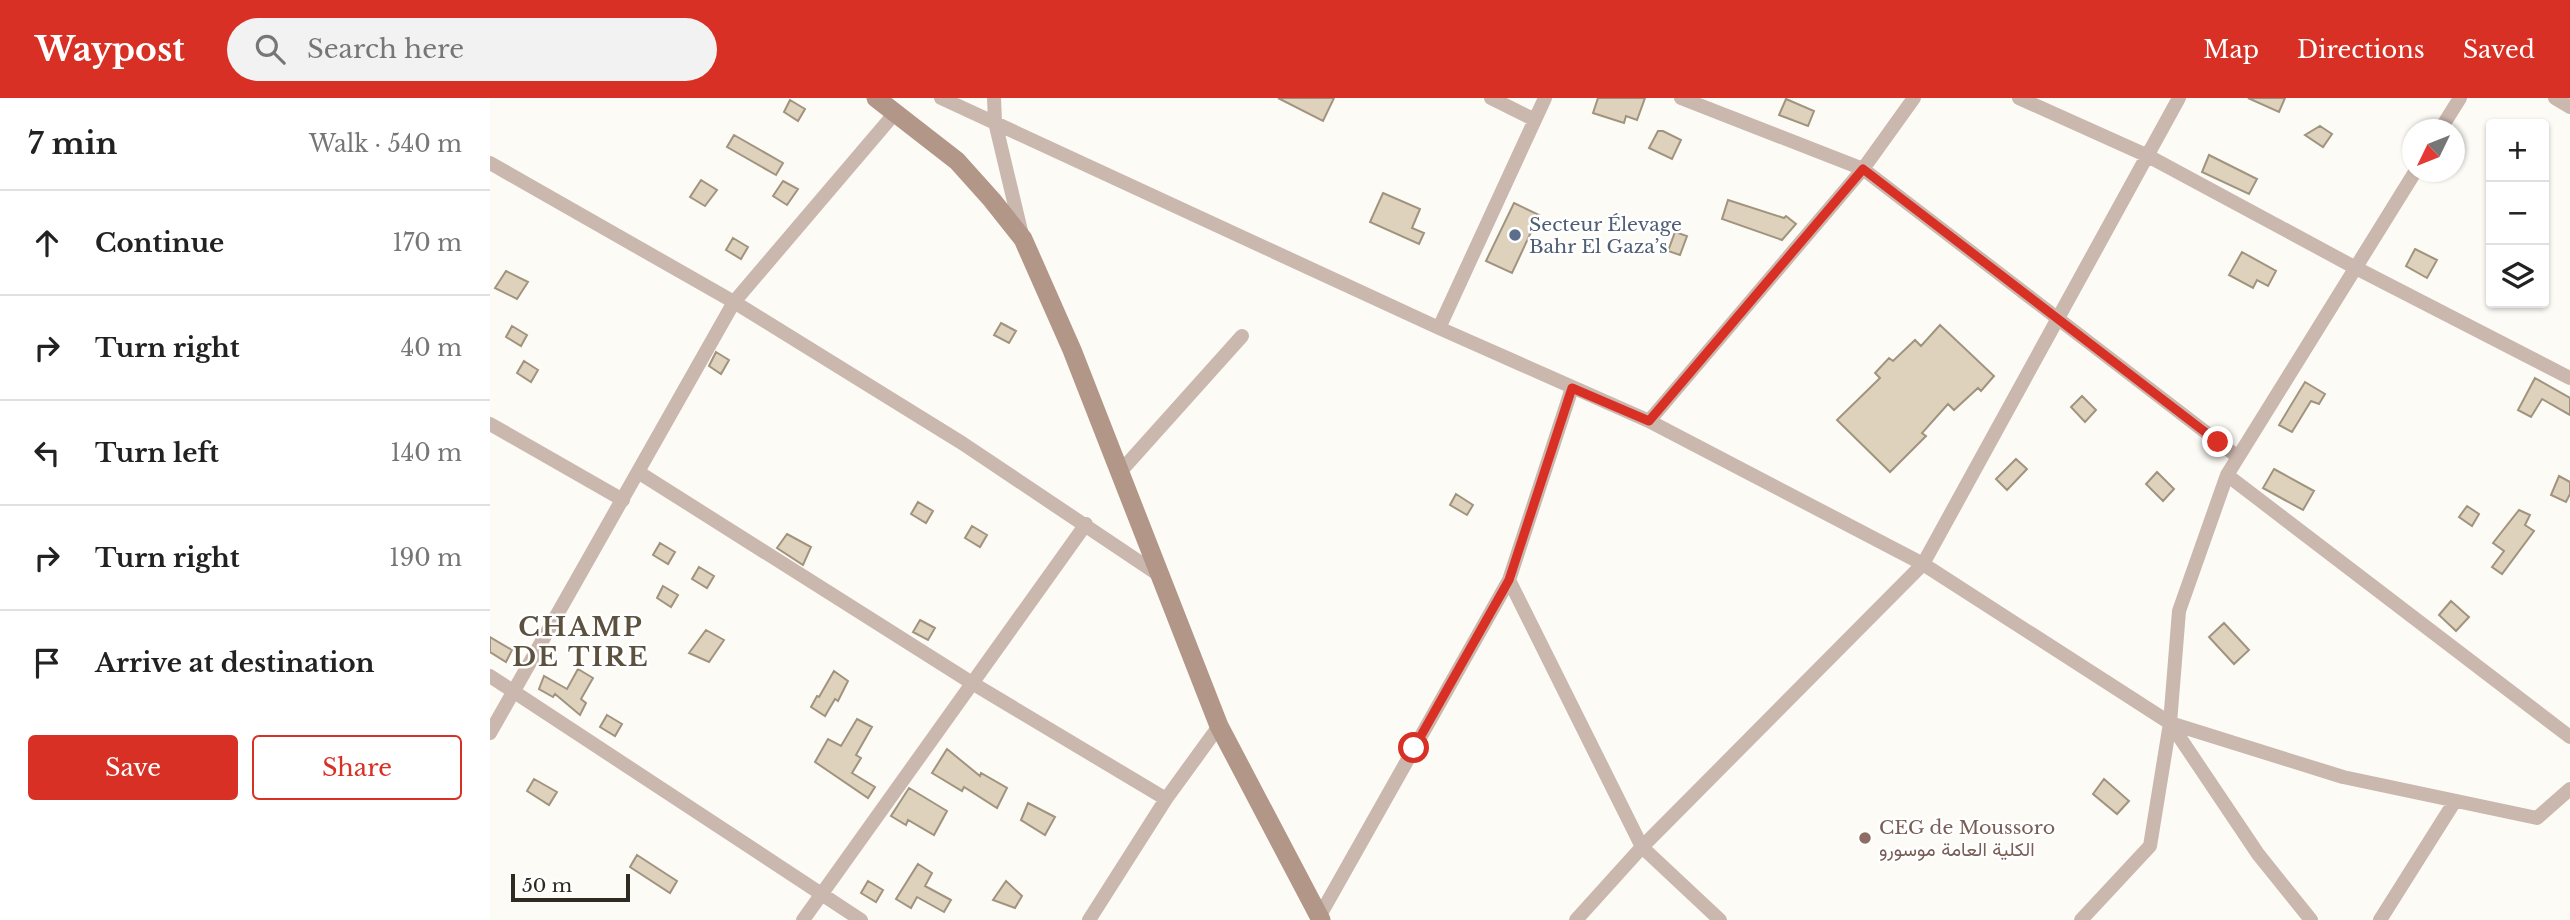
<!DOCTYPE html>
<html lang="en">
<head>
<meta charset="utf-8">
<style>
	body { margin:0; font-family:"Libre Baskerville",Vazirmatn,serif; background:#f2f2f2; color:#222 }
	.controls { position:absolute; right:21px; top:21px; display:grid; overflow:hidden; border-radius:7px; box-shadow:0 2px 5px #0004 }
	.controls button { width:63px; height:63px; display:grid; place-items:center; padding:0; border:0; border-bottom:2px solid #e0e0e0; background:#fff; color:#222; font:35px sans-serif }
	.compass { position:absolute; left:1912px; top:21px; width:63px; height:63px; border-radius:50%; background:#fff; box-shadow:0 2px 5px #0004; rotate:227deg }
	.scale { position:absolute; left:21px; bottom:18px; width:119px; box-sizing:border-box; padding-left:7px; border:4px solid #302b22; border-top:0; font-size:19px; line-height:24px; white-space:nowrap; color:#302b22; -webkit-text-stroke:5px #fff; paint-order:stroke }
	.stop { position:absolute; width:21px; height:21px; margin:-16px; border:5px solid #d93025; border-radius:50%; background:#fff }
	.stop.end { background:#d93025; border-color:#fff; box-shadow:0 2px 7px #0008 }
	.list { margin:0; padding:0; list-style:none }
	h2 { display:flex; justify-content:space-between; align-items:center; height:91px; margin:0; padding:0 28px; font-size:30px }
	h2 small { font-size:23px; font-weight:400; color:#767676 }
	.list li { display:grid; grid-template-columns:46px 1fr auto; gap:21px; align-items:center; box-sizing:border-box; height:105px; padding:0 28px; border-top:2px solid #e0e0e0 }
	.list b { display:block; font-size:26px; white-space:nowrap }
	.list em { font-size:23px; font-style:normal; color:#767676 }
	.actions { display:flex; gap:14px; padding:21px 28px }
	.actions a { flex:1; padding:16px 0; border:2px solid #d93025; border-radius:7px; text-align:center; font-size:24px; color:#d93025 }
	.actions .main { background:#d93025; color:#fff }
	.icon { flex:none; width:38px; height:38px; fill:none; stroke:currentColor; stroke-width:2; stroke-linecap:round; stroke-linejoin:round }
	.map { position:relative; flex:none; width:2080px; height:822px; overflow:hidden }
	header { display:flex; align-items:center; gap:42px; box-sizing:border-box; height:98px; padding:0 35px; background:#d93025; color:#fff }
	header strong { font-size:33px }
	nav { display:flex; gap:38px; margin-inline-start:auto; font-size:24px }
	.search { width:490px; height:63px; background:#f2f2f2; display:flex; align-items:center; gap:18px; box-sizing:border-box; padding:0 24px; border-radius:38px; color:#767676; font-size:26px }
	main { display:flex }
	aside { flex:1; background:#fff }
	.map>svg:first-child { display:block }
</style>
</head>
<body>
<header>
<strong>Waypost</strong>
<div class="search"><svg class="icon" aria-label="search" viewBox="0 0 24 24"><circle cx="10" cy="10" r="6"/><path d="M15 15l6 6"/></svg>Search here</div>
<nav><a>Map</a><a>Directions</a><a>Saved</a></nav>
</header>
<main>
<aside>
<h2>7 min<small>Walk · 540 m</small></h2>
<ul class="list">
<li><svg class="icon" aria-label="ahead" viewBox="0 0 24 24"><path d="M12 20V5M6 11l6-6 6 6"/></svg><div><b>Continue</b></div><em>170 m</em></li>
<li><svg class="icon" aria-label="right" viewBox="0 0 24 24"><path d="M7 20v-9h11M14 6l5 5-5 5"/></svg><div><b>Turn right</b></div><em>40 m</em></li>
<li><svg class="icon" aria-label="left" viewBox="0 0 24 24"><path d="M17 20v-9H6M10 6l-5 5 5 5"/></svg><div><b>Turn left</b></div><em>140 m</em></li>
<li><svg class="icon" aria-label="right" viewBox="0 0 24 24"><path d="M7 20v-9h11M14 6l5 5-5 5"/></svg><div><b>Turn right</b></div><em>190 m</em></li>
<li><svg class="icon" aria-label="arrive" viewBox="0 0 24 24"><path d="M6 21V4h12l-3 4 3 4H6"/></svg><div><b>Arrive at destination</b></div></li>
</ul>
<div class="actions"><a class="main">Save</a><a>Share</a></div>
</aside>
<div class="map">
<svg width="2080" height="822" viewBox="0 0 2080 822">
	<rect width="100%" height="100%" fill="#fdfbf6"/>
	<!-- building -->
	<path fill="#dfd2bc" stroke="#a1947f" stroke-width="2" d="M788,0H844L833,23Z
		M1108,0H1155L1147,22L1136,18L1134,25L1103,15Z
		M1758,0H1795L1789,14Z
		M1296,1L1324,13L1318,28L1289,17Z
		M300,2L315,11L308,23L294,14Z
		M1830,28L1842,36L1833,49L1815,37Z
		M1168,33H1173L1191,42L1182,61L1159,50Z
		M244,37L293,65L286,77L237,49Z
		M1719,57L1767,81L1759,96L1712,74Z
		M211,82L227,92L215,108L200,99Z
		M293,83L308,91L297,107L283,98Z
		M893,95L930,111L922,130L934,135L929,146L880,124Z
		M1238,102L1294,120L1296,118L1306,126L1292,142L1232,121Z
		M1024,105L1049,117L1022,175L996,163Z
		M1185,134L1197,138L1190,157L1178,153Z
		M243,140L258,149L251,161L236,152Z
		M1925,151L1947,162L1937,180L1916,168Z
		M1752,154L1786,173L1778,188L1767,182L1763,190L1739,177Z
		M16,173L38,184L27,201L5,190Z
		M511,225L526,233L519,245L504,237Z
		M1450,227L1504,278L1491,293L1488,290L1464,312L1458,306L1432,335L1436,338L1400,374L1347,322L1390,280L1385,275L1399,260L1403,263L1425,242L1431,248Z
		M22,228L37,237L31,248L16,239Z
		M226,254L239,262L231,276L219,268Z
		M34,263L48,272L41,284L27,275Z
		M2045,280L2080,300V317L2052,301L2041,319L2028,312Z
		M1815,284L1835,296L1829,306L1821,303L1802,334L1789,327Z
		M1592,298L1606,312L1595,324L1581,309Z
		M1526,361L1537,371L1517,392L1506,381Z
		M1784,371L1824,393L1813,412L1773,390Z
		M1667,374L1684,391L1673,403L1656,386Z
		M2069,378L2080,384V396L2076,404L2061,397Z
		M966,396L983,407L977,417L960,407Z
		M428,404L443,413L436,425L421,416Z
		M1977,408L1989,416L1982,428L1969,419Z
		M2029,412L2040,417L2035,427L2044,433L2012,476L2002,469L2014,453L2003,445Z
		M482,428L497,437L490,449L475,440Z
		M297,436L321,449L313,467L287,450Z
		M170,445L185,454L178,466L163,457Z
		M209,469L224,478L217,490L202,481Z
		M173,488L188,497L181,509L167,500Z
		M1961,503L1979,519L1966,533L1949,517Z
		M430,522L445,530L438,542L423,534Z
		M1734,525L1759,552L1744,566L1719,539Z
		M216,532L234,542L219,564L199,555Z
		M0,539L22,552L16,564L0,554Z
		M88,571L103,580L91,601L96,605L90,617L65,596L63,599L49,591L54,578L77,591Z
		M344,573L358,583L348,603L345,601L335,618L321,609L327,598L329,599Z
		M117,617L132,626L125,638L110,629Z
		M367,621L382,629L366,657L371,660L362,675L385,689L378,700L325,664L338,641L351,648Z
		M457,651L490,678L491,675L517,690L507,710L474,689L472,693L442,675Z
		M44,681L67,694L59,707L37,693Z
		M1614,681L1639,703L1627,716L1603,696Z
		M419,690L457,713L444,737L418,722L416,727L401,718Z
		M538,705L565,719L555,737L531,722Z
		M147,757L187,783L180,795L140,769Z
		M428,766L442,775L435,788L461,802L454,814L427,799L421,810L406,801Z
		M378,783L393,792L386,804L371,795Z
		M516,783L532,798L525,810L503,802Z"/>
	<g fill="none" stroke-linecap="round" stroke-linejoin="round">
		<!-- minor -->
		<path stroke="#cab7ae" stroke-width="14" d="M451,0L949,230L1159,323L1433,466L1680,625L1853,679L2047,720L2080,691
			M504,0L505,24L532,137
			M1001,0L1043,21
			M1191,0L1373,71L1748,359
			M1529,0L1658,58L1866,170L2080,280
			M2065,0L2080,9
			M1950,32L1970,0
			M0,65L244,204L472,345L672,479
			M949,230L1055,0
			M1159,323L1373,71L1424,0
			M0,326L133,402
			M148,374L482,585L676,701
			M630,374L752,238
			M1737,377L2080,639
			M1019,482L1152,749L1230,822
			M0,578L371,822
			M1680,625L1768,756L1821,822
			M0,635L244,204L405,15
			M829,819L1019,482L1082,290
			M313,822L596,426
			M599,822L676,701L729,628
			M1086,822L1152,749L1433,466L1689,0
			M1591,822L1660,748L1680,625L1689,513L1737,377L1925,74
			M1890,822L1965,703"/>
		<!-- secondary -->
		<path stroke="#b29688" stroke-width="19" d="M386,0L467,63L502,102L533,141L582,252L729,628L831,822"/>
	</g>
	<g fill="none" stroke-linecap="round" stroke-linejoin="round">
		<!-- route -->
		<path stroke="#d93025" stroke-width="9" d="M924,650L1019,482L1082,290L1159,323L1373,71L1728,344"/>
	</g>
	<!-- markers -->
	<circle fill="#5c6f8a" stroke="#fff" stroke-width="2.5" cx="1025" cy="137" r="7"/>
	<circle fill="#8d6e63" stroke="#fff" stroke-width="2.5" cx="1375" cy="740" r="7"/>
	<g text-anchor="middle" dominant-baseline="central" stroke-width="5" stroke-linejoin="round" paint-order="stroke">
		<!-- service labels -->
		<g font-size="19" fill="#4e5e75" stroke="#fff" text-anchor="start">
			<text x="1039" y="126">Secteur Élevage<tspan x="1039" dy="22">Bahr El Gaza’s</tspan></text>
		</g>
		<!-- education labels -->
		<g font-size="19" fill="#785e54" stroke="#fff" text-anchor="start">
			<text x="1389" y="729">CEG de Moussoro<tspan x="1389" dy="22">الكلية العامة موسورو</tspan></text>
		</g>
		<!-- district labels -->
		<g font-size="26" font-weight="bold" letter-spacing="2" fill="#5c513e" stroke="#fff">
			<text x="91" y="529">CHAMP<tspan x="91" dy="30">DE TIRE</tspan></text>
		</g>
	</g>
</svg>
<div class="controls">
<button>+</button>
<button>−</button>
<button><svg class="icon" aria-label="layers" viewBox="0 0 24 24"><path d="M12 4l9 5-9 5-9-5zM3 14l9 5 9-5"/></svg></button>
</div>
<svg class="compass" viewBox="-18 -18 36 36"><path d="M0-13l5 13h-10z" fill="#e53935"/><path d="M0 13l5-13h-10z" fill="#767676"/></svg>
<div class="scale">50 m</div>
<div class="stop" style="left:924px;top:650px"></div>
<div class="stop end" style="left:1728px;top:344px"></div>
</div>
</main>
</body>
</html>
